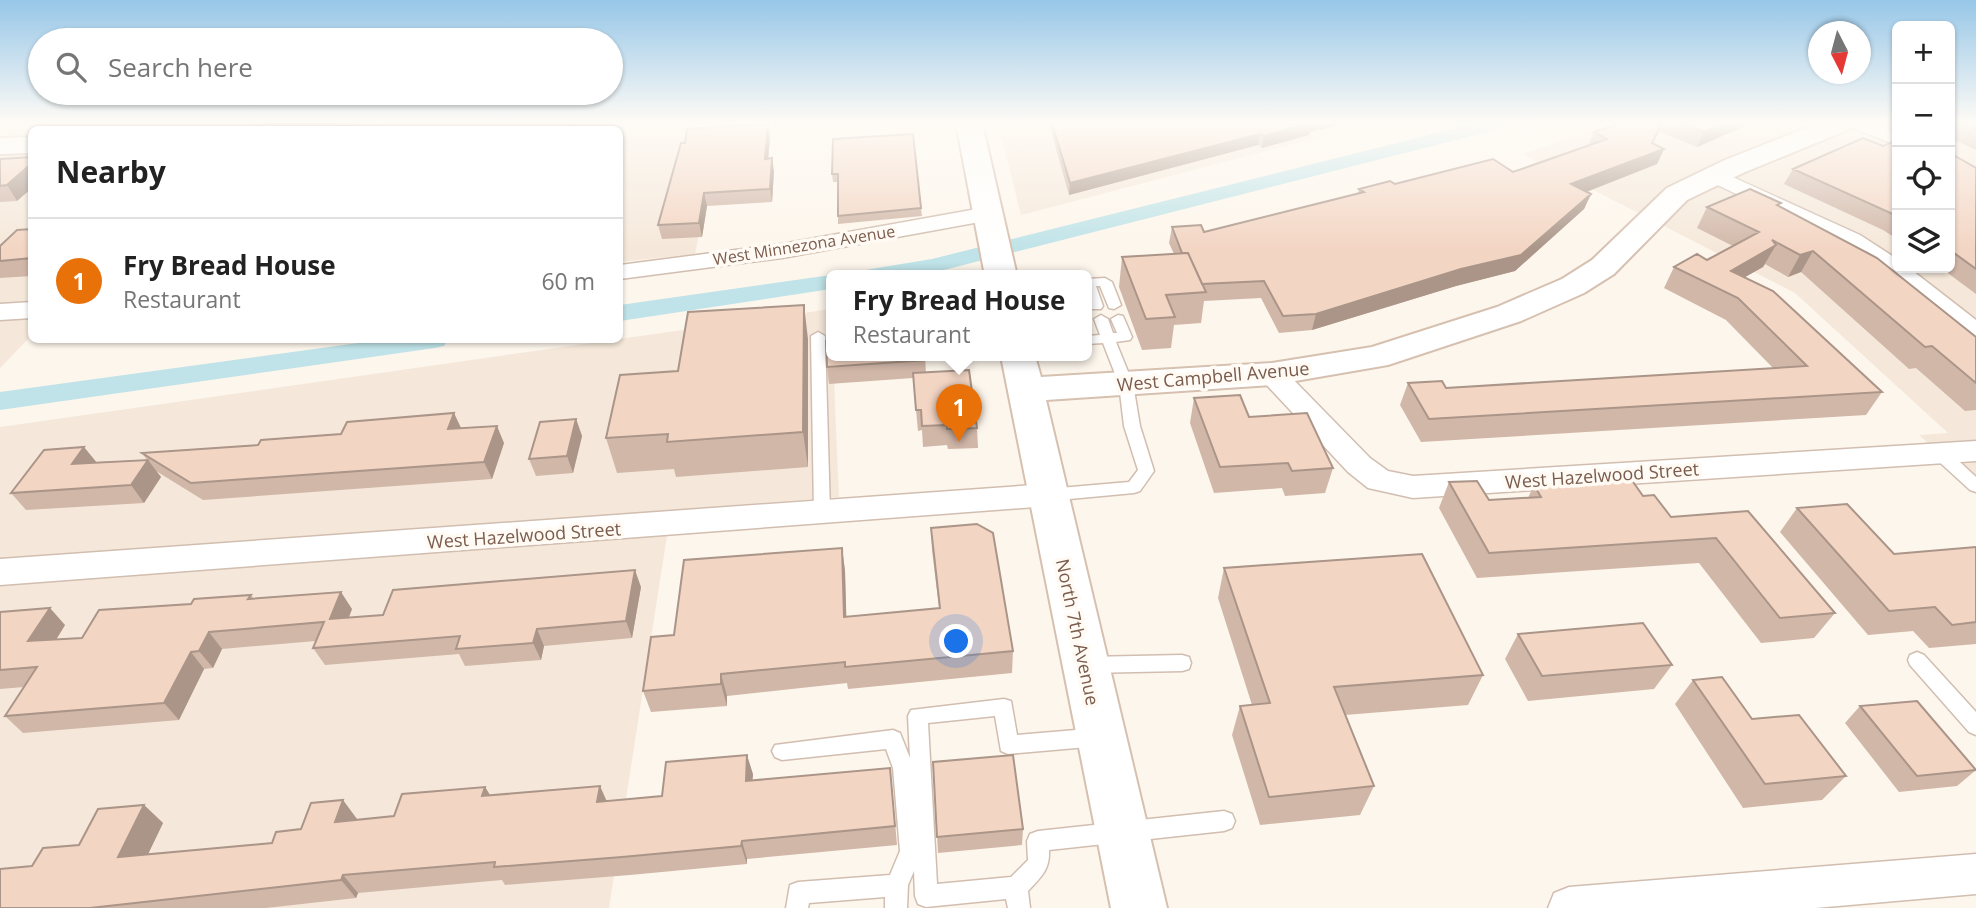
<!DOCTYPE html>
<html lang="en">
<head>
<meta charset="utf-8">
<style>
	body { margin:0; font-family:"Open Sans",sans-serif; background:#f2f2f2; color:#222 }
	.controls { position:absolute; right:21px; top:21px; display:grid; overflow:hidden; border-radius:10px; box-shadow:0 2px 5px #0004 }
	.controls button { width:63px; height:63px; display:grid; place-items:center; padding:0; border:0; border-bottom:2px solid #e0e0e0; background:#fff; color:#222; font:35px sans-serif }
	.compass { position:absolute; left:1808px; top:21px; width:63px; height:63px; border-radius:50%; background:#fff; box-shadow:0 2px 5px #0004; rotate:174deg }
	.you { position:absolute; left:957px; top:642px; width:24px; height:24px; margin:-18px; border:5px solid #fff; border-radius:50%; background:#1a73e8; box-shadow:0 0 0 10px #1a73e833 }
	.badge { display:grid; place-items:center; width:46px; height:46px; border-radius:50%; background:#d93025; color:#fff; font-size:23px; font-weight:700 }
	.pin { position:absolute; translate:-50% -58px; filter:drop-shadow(0 2px 4px #0008) }
	.pin::after { content:''; position:absolute; top:37px; width:24px; height:21px; background:inherit; clip-path:polygon(0 0,100% 0,50% 100%) }
	.popup { position:absolute; left:826px; top:270px; width:266px; height:91px; box-sizing:border-box; display:grid; place-content:center; border-radius:10px; background:#fff; filter:drop-shadow(0 2px 5px #0005); font-size:23px; white-space:nowrap; color:#767676 }
	.popup b { font-size:26px; color:#222 }
	.popup::after { content:''; position:absolute; left:50%; top:100%; margin-left:-14px; border:14px solid transparent; border-top-color:#fff }
	.list { margin:0; padding:0; list-style:none }
	h2 { display:flex; justify-content:space-between; align-items:center; height:91px; margin:0; padding:0 28px; font-size:30px }
	h2 small { font-size:23px; font-weight:400; color:#767676 }
	.list li { display:grid; grid-template-columns:46px 1fr auto; gap:21px; align-items:center; box-sizing:border-box; height:126px; padding:0 28px; border-top:2px solid #e0e0e0 }
	.list b { display:block; font-size:26px; white-space:nowrap }
	.list p { margin:0; font-size:23px; white-space:nowrap; color:#767676 }
	.list em { font-size:23px; font-style:normal; color:#767676 }
	.icon { flex:none; width:38px; height:38px; fill:none; stroke:currentColor; stroke-width:2; stroke-linecap:round; stroke-linejoin:round }
	.map { position:relative; flex:none; width:1976px; height:908px; overflow:hidden }
	.search { position:absolute; background:#fff; box-shadow:0 2px 5px #0004; left:28px; top:28px; width:595px; height:77px; display:flex; align-items:center; gap:18px; box-sizing:border-box; padding:0 24px; border-radius:38px; color:#767676; font-size:26px }
	.panel { position:absolute; background:#fff; box-shadow:0 2px 5px #0004; left:28px; top:126px; width:595px; height:217px; border-radius:10px }
	.map>svg:first-child { display:block }
</style>
</head>
<body>
<div class="map">
<svg width="1976" height="908" viewBox="0 0 1976 908">
	<rect width="100%" height="100%" fill="#fdf6ec"/>
	<!-- residential -->
	<path fill="#f5e8da" d="M0,123H382L207,130H32L31,136L0,138Z
		M686,123H721L695,254L620,262V130H538Z
		M998,123H1374L1021,215Z
		M1613,123H1897V268H1950V123H1976V487L1919,435L1948,433L1795,293L1523,154Z
		M32,153L31,336L0,368V155Z
		M831,309L839,497L671,510L609,908H0V427Z"/>
	<g fill="none" stroke-linecap="round" stroke-linejoin="round">
		<!-- canal -->
		<path fill="#bfe3e8" fill-rule="evenodd" d="M1477,123H1510L1507,127L932,273L859,276L862,271L871,269L932,259Z
			M831,275L836,276H831V289L620,321V305Z
			M380,340H448L444,346L435,348L0,410V392Z"/>
		<!-- lane casing -->
		<g stroke="#d1beb0" stroke-width="3">
			<path id="lane" d="M1105,278L1112,282L1121,305L1114,309L1109,308L1100,286H1096L1103,306L1101,309H1091L1087,299V279Z
				M1101,315L1108,319L1113,333H1117L1111,319L1118,315L1123,316L1132,337L1130,340L1116,342L1133,384L1140,426L1154,471L1140,491L1134,493L1048,501L1042,499L1040,495L1048,489L1129,482L1138,470L1124,426L1119,384L1103,343L1087,344V336L1100,335L1094,319Z
				M818,332L825,336L830,512L828,516H816L814,512L811,336Z
				M1941,449L1947,450L1976,477V492L1970,490L1935,458L1933,454L1935,450Z
				M1917,652L1924,655L1976,712V735L1969,732L1910,665L1908,660L1910,655Z
				M1182,655L1189,657L1191,663L1189,669L1182,671L1088,673L1081,671L1079,665L1081,659L1088,657Z
				M1004,699L1011,701L1017,735L1099,728L1106,731L1109,737L1106,743L1099,746L1008,754L1001,751L995,716L928,723L937,884L1011,877L1028,860L1027,841L1030,834L1038,831L1224,811L1232,814L1235,821L1232,828L1224,831L1049,850C1050,870 1041,877 1028,891L1030,908H1008L1006,899L926,907L918,904L915,896L914,871L908,885L907,908H885V897L809,903L808,908H786L790,885L798,882L890,875L900,851L893,768L886,749L782,760L775,757L772,751L775,745L893,730L900,733L910,758L908,716L911,710Z"/>
		</g>
		<!-- street casing -->
		<g stroke="#d1beb0" stroke-width="3">
			<path id="street" d="M382,123H402L398,130H377Z
				M1847,123H1874L1897,132V145L1850,127Z
				M1715,169L1860,235L1897,259V268H1909L1976,320V341L1967,339L1884,272L1844,245L1707,180L1704,175L1707,170Z
				M988,207L996,209L999,214L996,219L782,258L620,279V265L782,244Z
				M32,302V318L0,320V304Z
				M1272,365L1282,368L1370,458L1388,471L1413,476L1976,441V461L1413,498L1368,488L1348,472L1262,380L1258,374L1262,368Z
				M1048,484L1059,487L1063,495L1059,503L1048,506L0,585V559Z
				M1976,854V894L1815,908H1548L1554,893L1569,887Z"/>
		</g>
		<!-- secondary casing -->
		<g stroke="#d6c0b0" stroke-width="4">
			<path id="secondary" d="M402,123H572L564,130H391L395,124Z
				M956,123H982L1017,276H985Z
				M1819,123H1854L1850,129L1745,172L1687,200L1614,274L1584,293L1521,321L1388,365L1272,385L1046,400L1167,908H1111L1001,356H1035L1041,377L1272,363L1372,347L1497,307L1562,279L1592,260L1667,188L1725,160Z
				M32,137V153L0,154V138Z"/>
		</g>
		<!-- lane -->
		<use href="#lane" fill="#fff" fill-rule="evenodd"/>
		<!-- street -->
		<use href="#street" fill="#fff" fill-rule="evenodd"/>
		<!-- secondary -->
		<use href="#secondary" fill="#fff" fill-rule="evenodd"/>
	</g>
	<!-- wall -->
	<path fill="#d1b7a8" d="M1051,123H1347L1310,132L1309,135L1262,148L1258,145L1069,195L1051,131Z
		M1622,123H1752L1697,147L1658,131L1652,143L1664,149L1657,164L1587,192L1591,194L1584,209L1515,271L1456,286L1312,330L1279,333L1261,298L1204,301L1201,323L1174,325L1171,348L1142,350L1119,287L1122,257L1174,254L1169,243L1172,227L1204,232L1358,194L1359,189L1513,172L1589,145L1594,132Z
		M1950,123H1976V150L1950,138Z
		M768,124L770,137L768,159L774,171L772,202L707,206L702,237L662,239L658,225L685,143Z
		M833,139L921,208L922,216L838,224V182H833L832,174Z
		M1897,140V239L1883,230L1784,184L1793,169L1883,146Z
		M1950,153L1976,168V294L1941,268H1950Z
		M0,159L17,201L0,202Z
		M1779,206L1976,337V410L1965,411L1916,368L1909,369L1801,272L1788,277L1765,264L1763,267L1745,277L1882,392L1866,415L1421,442L1400,405L1408,383L1446,388L1773,368L1726,320L1664,288L1674,267L1707,260L1733,246L1697,228L1707,207Z
		M32,229V276L0,278V246Z
		M808,339V467L676,477L674,469L617,473L606,438L678,371Z
		M925,356L926,373L977,428L978,448L948,449L947,445L923,447L922,430L918,431L913,378L829,384L827,367Z
		M1194,398L1249,417L1333,468L1325,493L1285,496L1282,488L1214,493L1190,423Z
		M576,419L582,436L573,473L536,476L529,459Z
		M461,428L504,443L492,479L203,500L156,471L161,477L144,503L26,510L11,493L96,462L147,460L142,453L258,445Z
		M1449,482L1489,500L1528,498L1534,485L1643,496L1671,517L1748,511L1835,613L1814,638L1761,643L1699,563L1477,578L1439,508Z
		M1797,508L1894,554L1976,547V644L1929,648L1913,631L1868,635L1780,532Z
		M931,528L1013,651L1012,673L848,689L847,683L727,696V706L651,712L643,691L674,635L842,548L845,571L846,617L939,608L932,550Z
		M1224,568L1483,675L1468,705L1345,715L1374,786L1360,815L1260,825L1232,735L1240,706L1252,705L1218,598Z
		M641,587L632,638L544,646L541,660L465,666L459,654L325,665L313,648L316,641L222,649L213,668L204,669L179,720L23,733L5,716L24,687L0,689V612L65,625L56,640L82,638L191,604L251,595L254,599L352,609L349,618Z
		M1518,634L1672,665L1654,689L1528,701L1505,659Z
		M1693,680L1752,719L1846,776L1822,800L1743,808L1675,704Z
		M1860,706L1976,770L1957,786L1899,792L1845,723Z
		M933,762L1023,829L1022,845L938,853Z
		M753,774L752,781L892,787L897,845L747,859V864L630,875L505,885L502,880L358,893L356,898L266,908H0L32,866L79,845L144,805L163,823L148,854L272,843L301,829L357,819V820L394,816L485,787L490,795L606,801L662,796Z"/>
	<!-- shaded-wall -->
	<path fill="#aa9588" d="M338,123H354L350,130H333Z
		M1309,123H1347L1310,132L1309,135L1262,148L1264,136Z
		M1725,123H1752L1697,147L1704,132Z
		M768,124L770,137L767,172L765,159Z
		M1260,134L1258,145L1069,195L1070,183Z
		M1664,149L1657,164L1565,200L1571,184Z
		M772,158L774,171L772,202L770,189Z
		M32,163V188L17,201L7,185Z
		M704,193L707,206L702,237L699,223Z
		M1591,194L1584,209L1515,271L1456,286L1312,330L1316,314Z
		M1776,245L1763,267L1722,290L1731,271Z
		M1813,251L1801,272L1788,277L1800,255Z
		M804,305L808,339V467L803,432Z
		M454,413L462,430L448,429Z
		M576,419L582,436L573,473L567,456Z
		M497,426L504,443L492,479L484,462Z
		M84,447L98,464H72Z
		M148,460L161,477L144,503L131,485Z
		M842,548L845,571L847,639L844,617Z
		M635,570L641,587L632,638L626,621Z
		M341,592L352,609L341,636L330,619Z
		M50,608L65,625L44,659L28,641Z
		M537,629L544,646L541,660L533,643Z
		M209,632L222,649L213,668L199,651Z
		M191,652L204,669L179,720L164,703Z
		M721,674L727,696V706L721,684Z
		M747,755L753,774L751,800L746,781Z
		M600,786L608,804L597,802Z
		M485,787L496,805L482,796Z
		M343,800L357,819L350,840L335,822Z
		M144,805L163,823L138,875L118,857Z
		M742,841L747,859V864L741,846Z
		M343,875L358,893L356,898L341,880Z"/>
	<!-- building -->
	<path fill="#f3d5c3" stroke="#aa9588" stroke-width="2" d="M265,123H338L333,130H259Z
		M1052,123H1312L1264,136L1260,134L1070,183Z
		M1622,123H1662L1652,143L1664,149L1571,184L1591,194L1521,255L1461,269L1316,314L1283,316L1264,281L1202,284L1188,253H1182L1172,227L1201,225L1204,232L1364,192L1359,189L1390,181L1395,184L1493,159L1513,172L1607,139L1594,132Z
		M1682,123H1725L1704,132Z
		M1959,123H1976V130Z
		M768,124L765,159L772,158L770,189L704,193L699,223L658,225L681,143H685L687,129Z
		M913,134L921,208L838,216V174H832L833,139Z
		M1863,138L1883,146L1897,140V216L1793,169Z
		M1950,153L1976,168V269L1950,250Z
		M32,157V163L7,185L0,186V159Z
		M1750,189L1781,203L1777,205L1877,258L1976,337V383L1932,346L1925,347L1813,251L1800,255L1772,240L1776,245L1731,271L1773,291L1882,392L1429,419L1408,383L1442,381L1446,388L1807,366L1738,298L1674,267L1697,254L1707,260L1759,232L1707,207Z
		M32,229V258L0,261V246L17,230Z
		M1188,253L1206,292L1166,295L1175,317L1146,319L1122,257Z
		M804,305L803,432L667,442L668,434L606,438L620,375L678,371L688,312Z
		M826,341H831V356H925L926,360L827,367Z
		M969,370L977,428L947,429V425L922,426L921,410H916L913,373Z
		M1240,395L1249,417L1307,413L1333,468L1292,471L1288,463L1220,467L1194,398Z
		M454,413L448,429L497,426L484,462L191,483L142,453L258,445L261,440L341,434L347,422Z
		M576,419L567,456L529,459L540,422Z
		M84,447L72,464L148,460L131,485L11,493L44,450Z
		M1631,479L1643,496L1654,495L1671,517L1748,511L1835,613L1780,618L1716,538L1489,553L1449,482L1477,481L1489,500L1541,497L1534,485Z
		M1847,504L1894,554L1976,547V622L1952,625L1935,607L1889,611L1797,508Z
		M977,524L993,533L1013,651L845,667V662L721,674V684L643,691L651,637L674,635L684,560L842,548L844,617L940,608L931,528Z
		M1422,554L1483,675L1334,687L1374,786L1269,797L1240,706L1270,703L1224,568Z
		M635,570L626,621L537,629L533,643L456,649L460,636L313,648L324,622L209,632L199,651L191,652L164,703L5,716L37,667L0,670V612L50,608L28,641L82,638L99,610L191,604L194,599L251,595L248,599L341,592L330,619L383,615L393,590Z
		M1643,623L1672,665L1542,676L1518,634Z
		M1722,677L1752,719L1799,715L1846,776L1765,784L1693,680Z
		M1917,701L1976,770L1917,776L1860,706Z
		M747,755L746,781L890,768L895,826L742,841L741,846L622,857L494,867L495,862L343,875L341,880L90,908H0V869L32,866L43,848L79,845L98,809L144,805L118,857L272,843L276,832L301,829L311,803L343,800L335,822L394,816L402,794L485,787L482,796L600,786L597,802L662,796L666,762Z
		M1013,755L1023,829L937,837L933,762Z"/>
	<!-- sky -->
	<linearGradient id="sky" x2="0" y2="1"><stop stop-color="#97c7e8"/><stop offset="0.49" stop-color="#fefbf6"/><stop offset="1" stop-color="#fefbf6" stop-opacity="0"/></linearGradient>
	<rect width="1976" height="250" fill="url(#sky)"/>
	<g text-anchor="middle" dominant-baseline="central" stroke-width="7" stroke-linejoin="round" paint-order="stroke">
		<!-- far-street labels -->
		<g font-size="16" fill="#7a5c4d" stroke="#fffaf3">
			<text transform="translate(804 245) rotate(-9)">West Minnezona Avenue</text>
		</g>
		<!-- street labels -->
		<g font-size="18" fill="#7a5c4d" stroke="#fffaf3">
			<text transform="translate(1213 376) rotate(-5)">West Campbell Avenue</text>
			<text transform="translate(1602 475) rotate(-4)">West Hazelwood Street</text>
			<text transform="translate(524 535) rotate(-4)">West Hazelwood Street</text>
			<text transform="translate(1078 632) rotate(78)">North 7th Avenue</text>
		</g>
	</g>
</svg>
<div class="controls">
<button>+</button>
<button>−</button>
<button><svg class="icon" aria-label="locate" viewBox="0 0 24 24"><circle cx="12" cy="12" r="6"/><path d="M12 2v4M12 18v4M2 12h4M18 12h4"/></svg></button>
<button><svg class="icon" aria-label="layers" viewBox="0 0 24 24"><path d="M12 4l9 5-9 5-9-5zM3 14l9 5 9-5"/></svg></button>
</div>
<svg class="compass" viewBox="-18 -18 36 36"><path d="M0-13l5 13h-10z" fill="#e53935"/><path d="M0 13l5-13h-10z" fill="#767676"/></svg>
<div class="you"></div>
<div class="pin badge" style="left:959px;top:442px;background:#e8710a">1</div>
<div class="popup"><b>Fry Bread House</b>Restaurant</div>
<div class="search"><svg class="icon" aria-label="search" viewBox="0 0 24 24"><circle cx="10" cy="10" r="6"/><path d="M15 15l6 6"/></svg>Search here</div>
<section class="panel">
<h2>Nearby<small></small></h2>
<ul class="list">
<li><span class="badge" style="background:#e8710a">1</span><div><b>Fry Bread House</b><p>Restaurant</p></div><em>60 m</em></li>
</ul>
</section>
</div>
</body>
</html>
